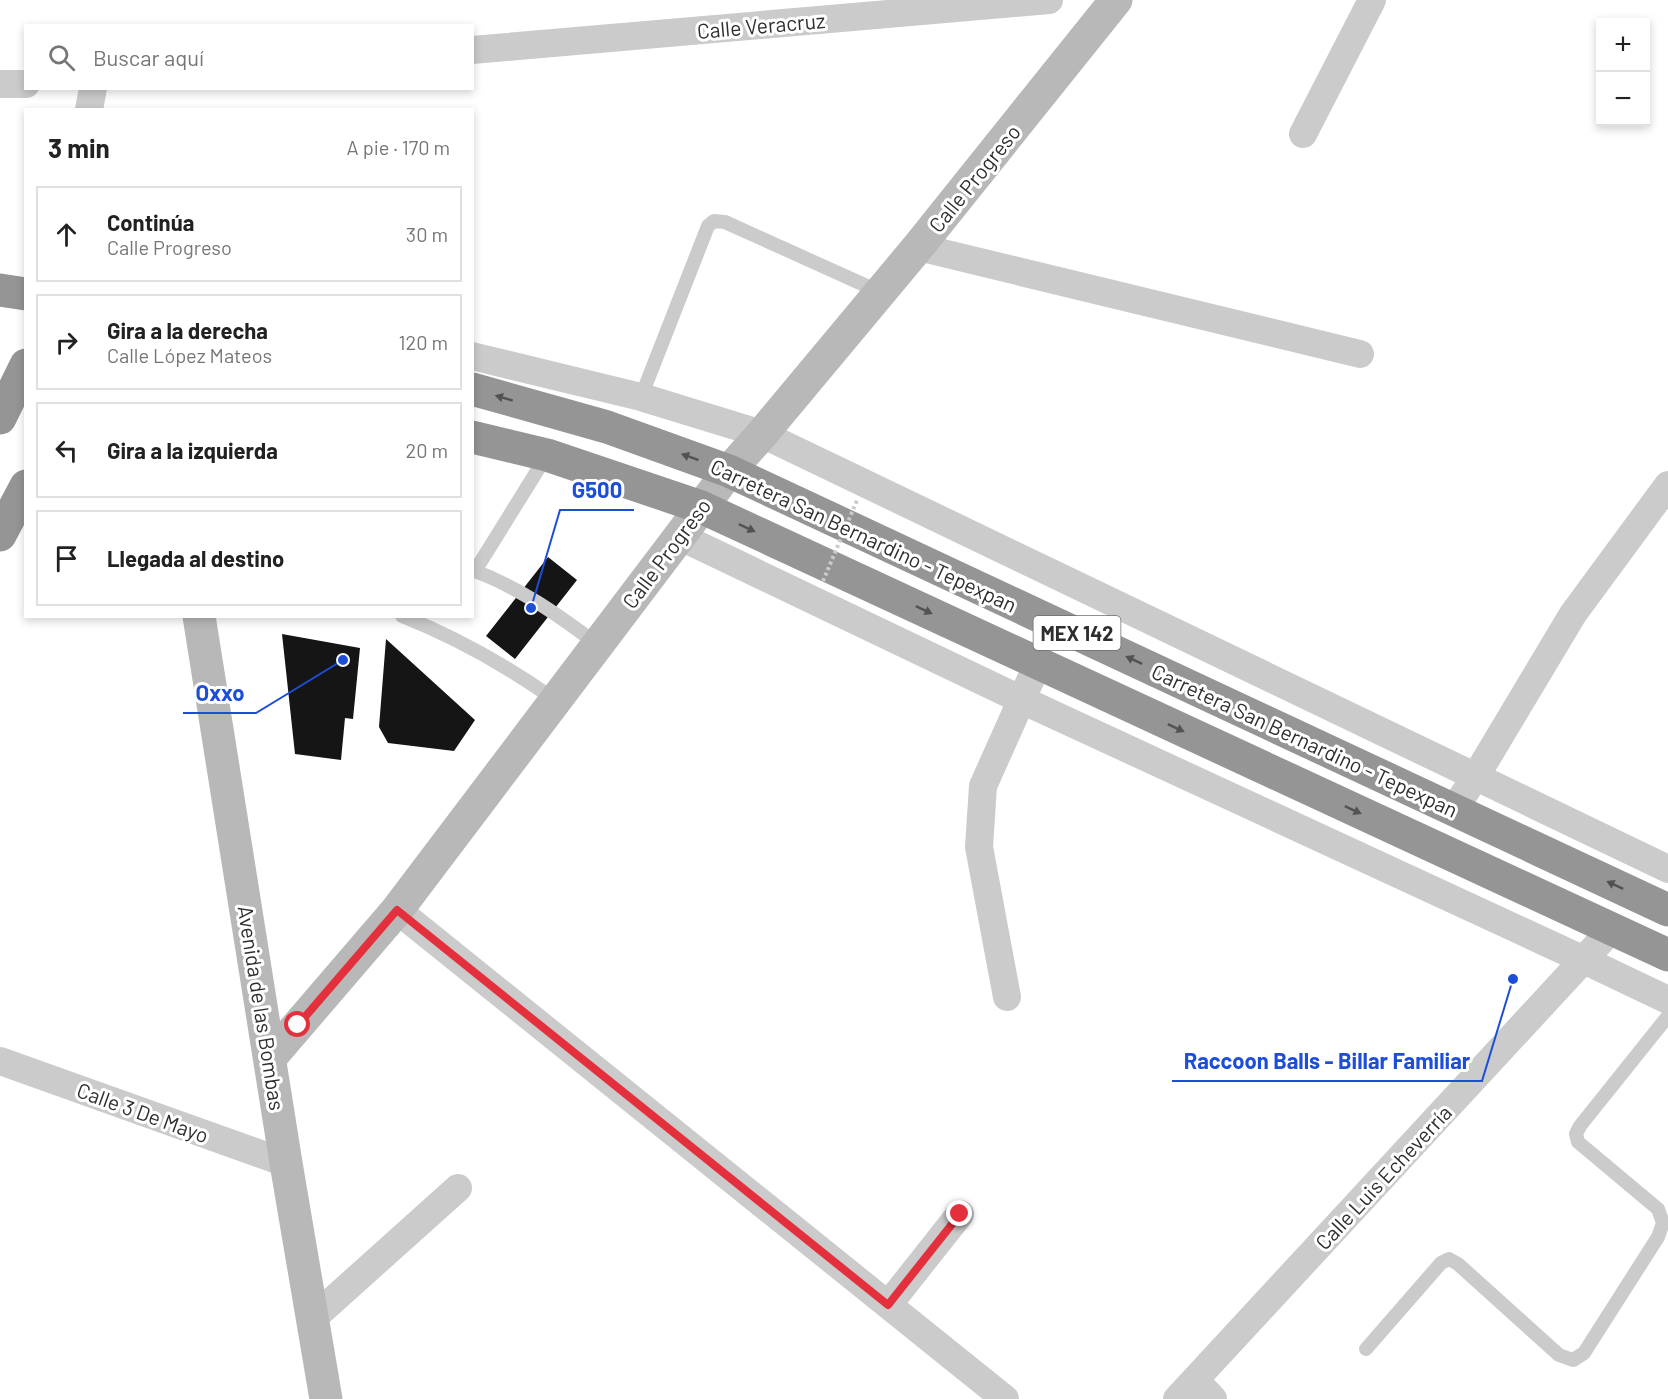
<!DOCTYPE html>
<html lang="es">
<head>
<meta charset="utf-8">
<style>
	body { margin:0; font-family:Barlow,sans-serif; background:#f6f6f6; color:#222 }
	.controls { position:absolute; right:18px; top:18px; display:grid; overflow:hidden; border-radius:0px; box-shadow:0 3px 9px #0003 }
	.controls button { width:54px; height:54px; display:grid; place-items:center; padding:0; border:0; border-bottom:2px solid #e0e0e0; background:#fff; color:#222; font:30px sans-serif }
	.stop { position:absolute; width:18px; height:18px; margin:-14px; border:4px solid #e4303d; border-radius:50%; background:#fff }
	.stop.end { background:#e4303d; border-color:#fff; box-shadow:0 2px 6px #0008 }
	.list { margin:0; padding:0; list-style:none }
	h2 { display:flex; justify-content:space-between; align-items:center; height:78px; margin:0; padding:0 24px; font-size:26px }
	h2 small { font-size:20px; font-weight:400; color:#767676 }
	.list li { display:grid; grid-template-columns:39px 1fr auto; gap:18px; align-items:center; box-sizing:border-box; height:96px; margin:0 12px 12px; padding:0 12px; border:2px solid #e0e0e0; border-radius:0px }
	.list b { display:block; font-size:22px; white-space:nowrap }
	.list p { margin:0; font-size:20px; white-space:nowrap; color:#767676 }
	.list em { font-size:20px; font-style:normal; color:#767676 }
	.icon { flex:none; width:33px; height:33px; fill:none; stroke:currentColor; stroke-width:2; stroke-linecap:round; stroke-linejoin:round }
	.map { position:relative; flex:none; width:1668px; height:1399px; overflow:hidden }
	.search { position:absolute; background:#fff; box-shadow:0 3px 9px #0003; left:24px; top:24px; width:450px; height:66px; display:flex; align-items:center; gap:15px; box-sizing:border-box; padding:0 21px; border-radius:0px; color:#767676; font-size:22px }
	.panel { position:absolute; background:#fff; box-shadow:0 3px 9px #0003; left:24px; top:108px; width:450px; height:510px; border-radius:0px }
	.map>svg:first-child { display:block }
</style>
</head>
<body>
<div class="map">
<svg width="1668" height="1399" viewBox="0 0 1668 1399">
	<rect width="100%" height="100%" fill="#fff"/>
	<!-- building -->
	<path fill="#151515" d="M548,557L577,580L515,659L486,636Z
		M282,634L360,648L353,719L345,718L341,760L295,754Z
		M386,639L475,720L454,751L388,743L379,727Z"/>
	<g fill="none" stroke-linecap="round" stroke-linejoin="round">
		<!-- lane -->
		<path stroke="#cbcbcb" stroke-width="14" d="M641,397L708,226L714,221L725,222L880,292
			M472,570C519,587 558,615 597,644
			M475,571L547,455
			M402,616C458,638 507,666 555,700
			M1366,1349L1441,1263L1449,1259L1458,1264L1559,1355L1573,1360L1584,1353L1658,1237L1663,1223L1658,1209L1578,1142L1576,1134L1580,1126L1668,1016"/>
		<!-- street -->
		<path stroke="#cbcbcb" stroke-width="28" d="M472,50L1049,0
			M0,84H26
			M89,110L93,88
			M1303,134L1372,0
			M918,247L1360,354
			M472,356L641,397L762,434L1668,869
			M679,536L1022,700L1584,960L1668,1000
			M1454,809L1476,776L1573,614L1668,485
			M397,910L1005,1399
			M1007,997L979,847L983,786L1038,663
			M0,1061L286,1163
			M888,1305L960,1214
			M312,1319L458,1188
			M1195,1380L1213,1399
			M1177,1399L1612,929"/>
		<!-- secondary -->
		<path stroke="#b8b8b8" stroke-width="33" d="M199,616L286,1163L326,1399
			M270,1058L397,910L729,471L762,434L918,247L1116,0"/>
		<!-- highway -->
		<path stroke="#959595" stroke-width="33" d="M0,290L26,294
			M472,389L607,427L729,471L1668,910
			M0,418L26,365
			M472,437L547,455L701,507L1668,955
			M0,535L26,486"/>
		<!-- path-bridge -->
		<path stroke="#cbcbcb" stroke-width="4" stroke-dasharray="3 3" stroke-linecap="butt" d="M823,581L858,498"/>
	</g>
	<!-- one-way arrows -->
	<defs><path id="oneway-solid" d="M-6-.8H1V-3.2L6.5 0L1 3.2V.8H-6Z" transform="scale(1.5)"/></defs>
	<g fill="#525252">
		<use href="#oneway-solid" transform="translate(504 398) rotate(-164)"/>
		<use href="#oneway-solid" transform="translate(690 457) rotate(-160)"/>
		<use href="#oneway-solid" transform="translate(747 528) rotate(25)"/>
		<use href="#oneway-solid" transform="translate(924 610) rotate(25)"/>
		<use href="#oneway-solid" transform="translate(1134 660) rotate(-155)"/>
		<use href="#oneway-solid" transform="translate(1176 728) rotate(25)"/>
		<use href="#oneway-solid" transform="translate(1353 810) rotate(25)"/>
		<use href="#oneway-solid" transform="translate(1615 885) rotate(-155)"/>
	</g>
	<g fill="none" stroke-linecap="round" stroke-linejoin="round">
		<!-- route -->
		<path stroke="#e4303d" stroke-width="8" d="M298,1025L397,910L888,1305L960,1214"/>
	</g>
	<g text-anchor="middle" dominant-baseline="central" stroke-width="6" stroke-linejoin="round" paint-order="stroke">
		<!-- shield labels -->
		<rect fill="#fff" stroke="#6d6d6d" stroke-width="1.5" x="1033.5" y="616" width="87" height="34" rx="4.5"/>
		<g font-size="20" font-weight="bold" fill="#2e2e2e">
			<text x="1077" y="633">MEX 142</text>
		</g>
		<!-- street labels -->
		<g font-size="21" fill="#2e2e2e" stroke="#fff">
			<text transform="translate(761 25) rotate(-5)">Calle Veracruz</text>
			<text transform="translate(974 178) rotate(-51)">Calle Progreso</text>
			<text transform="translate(864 535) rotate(25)">Carretera San Bernardino - Tepexpan</text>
			<text transform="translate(666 553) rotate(-53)">Calle Progreso</text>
			<text transform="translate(1305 740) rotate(25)">Carretera San Bernardino - Tepexpan</text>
			<text transform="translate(262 1008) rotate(81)">Avenida de las Bombas</text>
			<text transform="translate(143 1112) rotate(20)">Calle 3 De Mayo</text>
			<text transform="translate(1383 1177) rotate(-47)">Calle Luis Echeverría</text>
		</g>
	</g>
	<!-- callouts -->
	<path fill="none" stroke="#1d4ed8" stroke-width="2" d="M531 608L560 510H634M343 660L256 713H183M1513 979L1482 1081H1172"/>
	<g fill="#1d4ed8" stroke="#fff" stroke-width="2">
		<circle cx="531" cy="608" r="6"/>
		<circle cx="343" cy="660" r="6"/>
		<circle cx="1513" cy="979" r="6"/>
	</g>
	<g font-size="22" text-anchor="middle" font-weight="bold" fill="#1d4ed8" stroke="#fff" stroke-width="6" stroke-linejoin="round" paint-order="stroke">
		<text x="597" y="498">G500</text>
		<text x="220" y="701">Oxxo</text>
		<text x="1327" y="1069">Raccoon Balls - Billar Familiar</text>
	</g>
</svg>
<div class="controls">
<button>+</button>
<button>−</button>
</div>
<div class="stop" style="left:298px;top:1025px"></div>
<div class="stop end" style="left:960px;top:1214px"></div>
<div class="search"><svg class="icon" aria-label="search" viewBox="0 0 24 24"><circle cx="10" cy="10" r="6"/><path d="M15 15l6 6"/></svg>Buscar aquí</div>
<section class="panel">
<h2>3 min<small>A pie · 170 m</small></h2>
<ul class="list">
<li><svg class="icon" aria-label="ahead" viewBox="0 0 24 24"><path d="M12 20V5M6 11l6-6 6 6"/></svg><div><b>Continúa</b><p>Calle Progreso</p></div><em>30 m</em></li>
<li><svg class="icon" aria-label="right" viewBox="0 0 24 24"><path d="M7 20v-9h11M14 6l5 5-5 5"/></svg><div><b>Gira a la derecha</b><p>Calle López Mateos</p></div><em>120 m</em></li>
<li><svg class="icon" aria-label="left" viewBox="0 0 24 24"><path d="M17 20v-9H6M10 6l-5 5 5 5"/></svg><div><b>Gira a la izquierda</b></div><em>20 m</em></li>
<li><svg class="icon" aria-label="arrive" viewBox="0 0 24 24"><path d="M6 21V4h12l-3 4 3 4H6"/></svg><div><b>Llegada al destino</b></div></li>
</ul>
</section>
</div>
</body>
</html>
